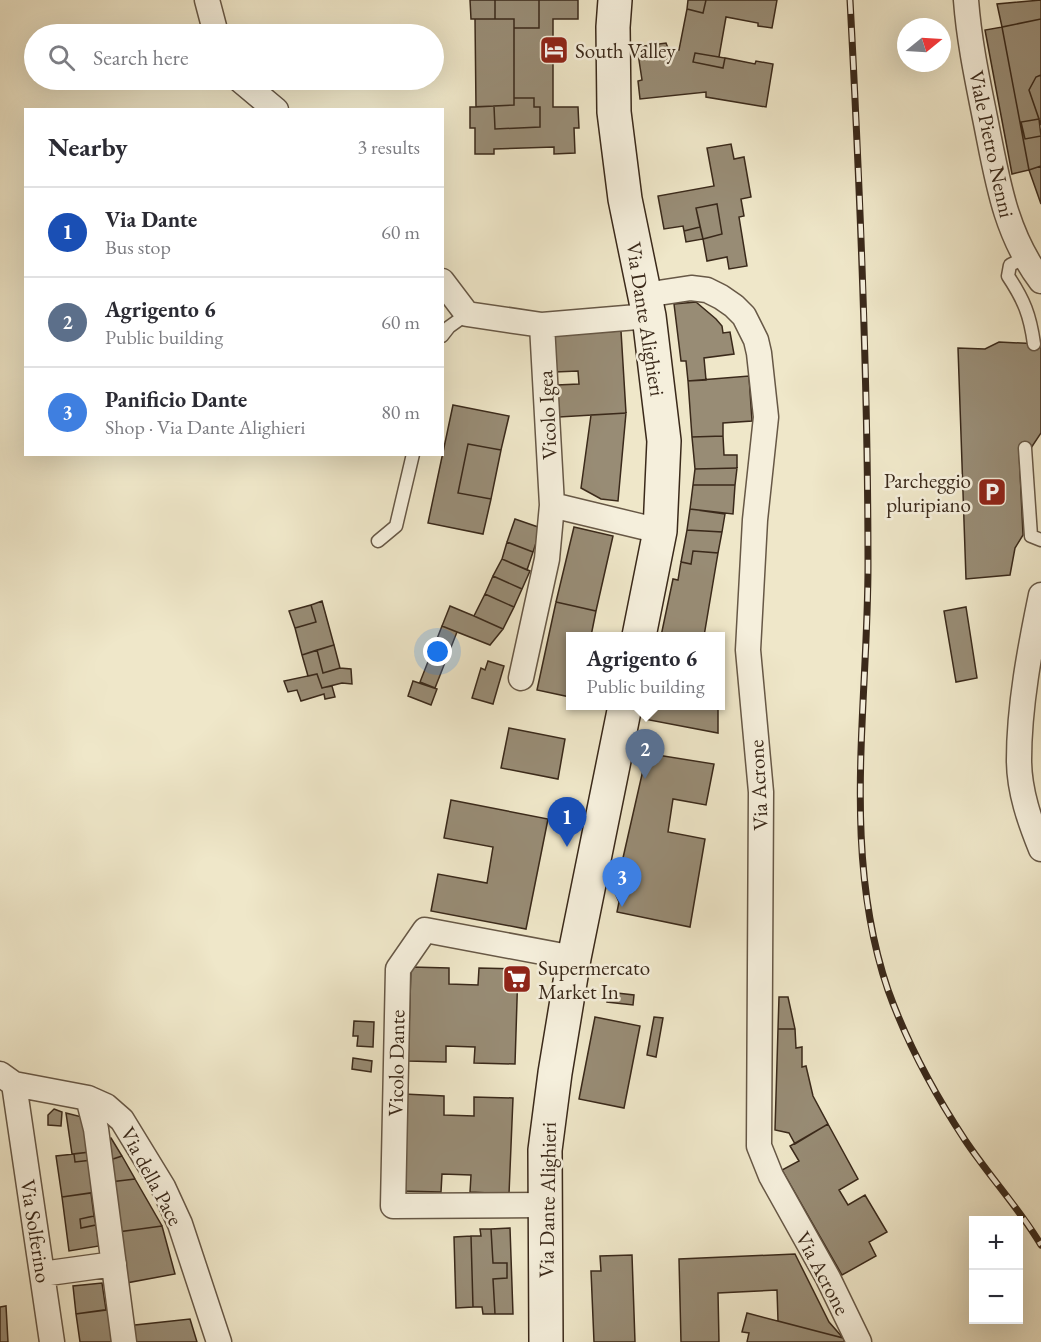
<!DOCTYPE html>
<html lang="en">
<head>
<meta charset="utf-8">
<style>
	body { margin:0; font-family:"EB Garamond",serif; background:#f2f2f3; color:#2b2b33 }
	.controls { position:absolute; right:18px; bottom:18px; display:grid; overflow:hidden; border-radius:0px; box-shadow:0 6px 24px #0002 }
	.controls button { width:54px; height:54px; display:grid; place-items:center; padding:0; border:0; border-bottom:2px solid #e1e1e2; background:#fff; color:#2b2b33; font:30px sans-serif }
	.compass { position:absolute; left:897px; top:18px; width:54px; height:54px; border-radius:50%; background:#fff; box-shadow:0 6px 24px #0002; rotate:72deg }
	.you { position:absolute; left:438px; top:652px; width:21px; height:21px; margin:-15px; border:4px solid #fff; border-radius:50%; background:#1a73e8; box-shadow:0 0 0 9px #1a73e833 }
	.badge { display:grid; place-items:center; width:39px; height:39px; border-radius:50%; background:#111827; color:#fff; font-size:20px; font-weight:700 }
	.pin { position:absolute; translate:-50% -50px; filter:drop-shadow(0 2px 3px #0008) }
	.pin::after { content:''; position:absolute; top:32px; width:21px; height:18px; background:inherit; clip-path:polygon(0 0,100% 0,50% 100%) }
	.popup { position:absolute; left:566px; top:632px; width:159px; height:78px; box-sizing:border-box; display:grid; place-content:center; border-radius:0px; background:#fff; filter:drop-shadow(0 2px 4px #0005); font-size:20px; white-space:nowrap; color:#7c7c81 }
	.popup b { font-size:22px; color:#2b2b33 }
	.popup::after { content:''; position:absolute; left:50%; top:100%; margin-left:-12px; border:12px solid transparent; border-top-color:#fff }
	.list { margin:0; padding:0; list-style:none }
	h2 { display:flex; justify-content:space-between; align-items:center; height:78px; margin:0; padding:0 24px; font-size:26px }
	h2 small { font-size:20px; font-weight:400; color:#7c7c81 }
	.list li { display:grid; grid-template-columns:39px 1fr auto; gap:18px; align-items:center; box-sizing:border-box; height:90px; padding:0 24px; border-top:2px solid #e1e1e2 }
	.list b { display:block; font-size:22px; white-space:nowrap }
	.list p { margin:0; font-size:20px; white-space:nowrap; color:#7c7c81 }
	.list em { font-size:20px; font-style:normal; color:#7c7c81 }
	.icon { flex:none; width:33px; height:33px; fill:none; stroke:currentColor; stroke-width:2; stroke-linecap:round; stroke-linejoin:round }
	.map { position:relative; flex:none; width:1041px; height:1342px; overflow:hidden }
	.search { position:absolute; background:#fff; box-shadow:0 6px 24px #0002; left:24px; top:24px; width:420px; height:66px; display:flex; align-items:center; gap:15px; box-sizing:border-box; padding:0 21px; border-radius:33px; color:#7c7c81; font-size:22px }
	.panel { position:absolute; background:#fff; box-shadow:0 6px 24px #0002; left:24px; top:108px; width:420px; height:348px; border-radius:0px }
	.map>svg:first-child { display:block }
</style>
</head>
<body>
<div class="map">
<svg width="1041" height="1342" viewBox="0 0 1041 1342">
	<rect width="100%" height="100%" fill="#efe7c9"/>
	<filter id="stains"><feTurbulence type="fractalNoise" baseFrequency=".00333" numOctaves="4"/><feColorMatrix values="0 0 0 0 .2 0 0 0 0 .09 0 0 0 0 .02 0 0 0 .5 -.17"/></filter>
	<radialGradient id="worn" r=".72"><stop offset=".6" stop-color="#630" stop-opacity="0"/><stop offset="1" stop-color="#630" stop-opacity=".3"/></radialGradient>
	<!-- building -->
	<path fill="#988c75" stroke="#3a291a" stroke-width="1.5" d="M470,0H495V19H471Z
		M495,0H539V28H514V19H495Z
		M539,0H578V19H553V107H578L579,128H574L575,153L554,154V147L494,149V154H475V128H470V107L494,106L495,129L540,127V107H534V98H514V28H539Z
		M688,0H706L703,13L687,9Z
		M706,0H777L772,28L758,26V23L726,17L719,57L695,53L693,62L723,68L725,58L755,64L756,61L773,64L766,107L706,97V92L640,99L638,81L642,80L637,47L666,43L668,48L679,50L687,9L703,13Z
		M1041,0V19L1002,27L997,4Z
		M475,19H514V105L476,107Z
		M1041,19V75L1036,77L1029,90L1039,119L1021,122L1025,139L1041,136V166L1029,170L1002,27Z
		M1002,27L1029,170L1012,174L985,30Z
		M695,53L725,58L723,68L693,62Z
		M1041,75V125L1029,90L1036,77Z
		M514,98H534V107H540V127L495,129L494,106L514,105Z
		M1039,119L1041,136L1025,139L1021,122Z
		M731,144L734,159L744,157L751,197L741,199L744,216L739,217L747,266L729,269L727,257L707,261L703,239L722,234L717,204L696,208L700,227L684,231L683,226L664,229L658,196L714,186L707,148Z
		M1041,166V204L1029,170Z
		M717,204L722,234L703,239L696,208Z
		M700,227L703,239L686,242L684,231Z
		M696,302L716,319L722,326L723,333L730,332L734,354L704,358L706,380L688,381L686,361H681L674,304Z
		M621,331L626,413L559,417L557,385L579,384L578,371L555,372L553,334Z
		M999,342L1041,344V433L1031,448L1019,449L1023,535L1015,548L1010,575L966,579L958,348L985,349Z
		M749,376L752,421L723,423V436L692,437L688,381Z
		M453,405L509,416L501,450L468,444L458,493L491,499L483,534L428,523Z
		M626,413L618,501L601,499L581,488L591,415Z
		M723,436L724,455H737V468L695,469L692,437Z
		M468,444L501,450L491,499L458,493Z
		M737,468L735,485H693L695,469Z
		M693,485H735L733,514L690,509Z
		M690,509L725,514L722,532L687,530Z
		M515,519L541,528L533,552L507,542Z
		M574,527L613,536L596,611L556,602Z
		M687,530L722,532L718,553L693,551L691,564L681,562Z
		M507,542L533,552L527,570L502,559Z
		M693,551L718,553L704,636H661L673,579L678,580L681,562L691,564Z
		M502,559L530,571L522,589L493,576Z
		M493,576L522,589L514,607L485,594Z
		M485,594L514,607L503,629L474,616Z
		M322,601L334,645L302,655L295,628L316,622L311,605Z
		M556,602L596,611L591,636H570V697L537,690Z
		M311,605L316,622L295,628L289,611Z
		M450,606L474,616L503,629L490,645L442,626Z
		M966,607L977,678L956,682L944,611Z
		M442,626L457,632L435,688L420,682Z
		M334,645L340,668L323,673L317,650Z
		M317,650L323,673L340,668L351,669L352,684L342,683L322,688L317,674L308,676L302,655Z
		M488,661L504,666L493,704L472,698L481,668L485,670Z
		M317,674L322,688L332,686L335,697L325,699L324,694L301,701L297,690L288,692L284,681Z
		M413,681L437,689L431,705L408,696Z
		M646,706H718V733L644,719Z
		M509,728L565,739L558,779L501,768Z
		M651,754L714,764L706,805L673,799L668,832L705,839L690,927L617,912L619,902L615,893L643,770L649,765Z
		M451,800L548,819L526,929L431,911L438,874L487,883L493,847L444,838Z
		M411,967L449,968V984L478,985L479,968L518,969L515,1064L474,1063L475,1047L446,1046V1062L408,1061Z
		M608,992L634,995L633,1005L607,1002Z
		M779,997H788L795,1029H778Z
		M595,1017L640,1026L624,1108L579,1099Z
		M654,1017L663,1018L656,1057L647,1055Z
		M354,1021L374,1022L373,1047L357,1046L358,1036H353Z
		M778,1029H795L796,1048L802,1047V1067L806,1066L813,1096L828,1124L795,1144L789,1133L775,1130Z
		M353,1058L372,1061L371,1072L352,1069Z
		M404,1094L444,1096V1115L474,1116V1097L513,1098L509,1194L470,1192L471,1175L442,1174L441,1192L401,1191Z
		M54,1109L62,1112L61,1126L48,1125V1115Z
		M66,1113L86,1118L90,1152L72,1154Z
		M828,1124L858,1179L839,1190L848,1205L865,1195L887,1232L869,1242L876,1256L842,1275L782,1170L799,1161L790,1146Z
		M111,1138L122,1156L107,1161L104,1139Z
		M90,1152L92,1160L75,1162L74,1154Z
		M74,1154L75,1162L92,1160L96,1192L62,1197L56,1156Z
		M122,1156L135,1179L110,1182L107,1161Z
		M135,1179L162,1226L118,1232L110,1182Z
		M91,1193L94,1216L80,1219L81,1228L96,1225L99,1246L69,1251L62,1197Z
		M94,1216L96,1225L81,1228L80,1219Z
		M162,1226L175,1274L126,1283L118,1232Z
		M510,1228L513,1314H495L493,1279L507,1278V1263H493L491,1229Z
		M480,1229H491L493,1263H507V1278L493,1279L495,1314H483L482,1307H473L471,1236H481Z
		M471,1236L473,1307L456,1308L454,1237Z
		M795,1254L829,1322L843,1338L778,1321L777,1290L718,1293L719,1342H681L679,1259Z
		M632,1255L635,1342H594L591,1271H601L600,1256Z
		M102,1283L106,1310L76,1314L73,1286Z
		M6,1306L8,1342H0V1307Z
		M110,1309L115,1342H80L76,1314Z
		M747,1313L843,1338L845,1342H747L749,1333L742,1332Z
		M190,1319L197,1342H129L126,1326Z"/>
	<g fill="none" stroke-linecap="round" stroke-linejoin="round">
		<!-- lane casing -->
		<g stroke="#675846" stroke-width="15">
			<path id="lane" d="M1026,257L1010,265L1008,276C1024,300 1030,315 1034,344
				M442,336L449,327L467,314
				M1025,448L1031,536L1041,540
				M378,541L396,526L413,454"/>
		</g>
		<!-- street casing -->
		<g stroke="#675846" stroke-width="27">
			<path id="street" d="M207,0L216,34
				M966,0C969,40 977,78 985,118C997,177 1004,232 1041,281
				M240,80L276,110
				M442,281L467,314L542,325L649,316
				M645,295L691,288L707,290L721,297L734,306L744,316L756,340L759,353L766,417L755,520L748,650L761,792L759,1146L771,1176L828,1278L859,1342
				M552,505L660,531
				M1041,595C1030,648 1019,706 1019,760C1019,791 1030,822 1041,849
				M521,678L547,559L552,505L542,325
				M0,1074L14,1084L88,1098L106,1106L122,1120L163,1187L180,1224L219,1342
				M14,1084L52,1342
				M88,1098L96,1129L124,1342
				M544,1205L393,1206L398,969L425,930L574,958
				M42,1274L114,1264"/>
		</g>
		<!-- secondary casing -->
		<g stroke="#3a291a" stroke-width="36">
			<path id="secondary" d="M615,0L613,27L614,112L625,199L649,316L664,441L660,531L639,636
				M546,1342L545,1150L555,1073L574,958L625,706"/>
		</g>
		<!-- lane -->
		<use href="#lane" stroke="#f5efdc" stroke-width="12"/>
		<!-- street -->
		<use href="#street" stroke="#f5efdc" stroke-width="24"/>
		<!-- secondary -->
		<use href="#secondary" stroke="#f5efdc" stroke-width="33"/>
		<!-- rail casing -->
		<g stroke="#3a291a" stroke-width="7">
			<path id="rail" d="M850,0C860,188 868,377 868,565C868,707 841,852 888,990C907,1043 934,1093 965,1140C989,1176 1019,1208 1041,1245"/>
		</g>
		<!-- rail -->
		<use href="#rail" stroke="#f5efdc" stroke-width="4.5" stroke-dasharray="14" stroke-linecap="butt"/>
	</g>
	<!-- icons -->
	<defs>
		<g id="hotel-square" transform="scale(1.5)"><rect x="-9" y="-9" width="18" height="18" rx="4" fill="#8f2418" stroke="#f5efdc"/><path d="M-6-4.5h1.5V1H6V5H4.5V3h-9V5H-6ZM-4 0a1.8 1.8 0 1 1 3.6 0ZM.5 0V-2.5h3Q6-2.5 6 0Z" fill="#fff"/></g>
		<g id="parking-square" transform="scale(1.5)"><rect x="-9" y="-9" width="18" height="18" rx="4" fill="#8f2418" stroke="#f5efdc"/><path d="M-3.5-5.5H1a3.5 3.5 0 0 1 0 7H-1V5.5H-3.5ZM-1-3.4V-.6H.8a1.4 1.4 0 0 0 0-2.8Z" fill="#fff"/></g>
		<g id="supermarket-square" transform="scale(1.5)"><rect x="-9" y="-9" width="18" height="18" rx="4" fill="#8f2418" stroke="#f5efdc"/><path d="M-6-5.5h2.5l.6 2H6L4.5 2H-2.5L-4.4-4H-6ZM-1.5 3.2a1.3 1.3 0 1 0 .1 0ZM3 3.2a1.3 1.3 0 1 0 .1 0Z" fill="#fff"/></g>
	</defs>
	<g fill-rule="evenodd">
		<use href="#hotel-square" x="554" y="50"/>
		<use href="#parking-square" x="992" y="492"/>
		<use href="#supermarket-square" x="517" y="979"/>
	</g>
	<g text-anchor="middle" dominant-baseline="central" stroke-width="5" stroke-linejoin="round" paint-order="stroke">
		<!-- poi labels -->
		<g font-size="21" fill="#3a291a" stroke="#f5efdc" text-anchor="start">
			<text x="575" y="50">South Valley</text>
			<text x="971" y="480" text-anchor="end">Parcheggio<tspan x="971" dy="24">pluripiano</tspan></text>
			<text x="538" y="967">Supermercato<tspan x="538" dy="24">Market In</tspan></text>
		</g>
		<!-- street labels -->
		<g font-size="21" fill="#3a291a" stroke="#f5efdc">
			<text transform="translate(992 144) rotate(78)">Viale Pietro Nenni</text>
			<text transform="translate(646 319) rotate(81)">Via Dante Alighieri</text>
			<text transform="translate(547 415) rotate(-93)">Vicolo Igea</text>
			<text transform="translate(758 785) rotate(-93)">Via Acrone</text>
			<text transform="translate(396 1063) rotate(-89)">Vicolo Dante</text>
			<text transform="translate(152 1176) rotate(62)">Via della Pace</text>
			<text transform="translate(547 1200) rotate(-89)">Via Dante Alighieri</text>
			<text transform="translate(36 1231) rotate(81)">Via Solferino</text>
			<text transform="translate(823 1273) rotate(62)">Via Acrone</text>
		</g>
	</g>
	<rect width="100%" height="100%" filter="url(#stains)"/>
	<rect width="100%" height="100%" fill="url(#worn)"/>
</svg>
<div class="controls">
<button>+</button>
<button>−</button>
</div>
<svg class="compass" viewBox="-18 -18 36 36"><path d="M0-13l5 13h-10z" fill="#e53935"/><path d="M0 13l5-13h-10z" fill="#7c7c81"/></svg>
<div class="you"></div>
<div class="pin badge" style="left:567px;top:847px;background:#1a4fb4">1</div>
<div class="pin badge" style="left:645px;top:779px;background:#5c6f8a">2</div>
<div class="popup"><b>Agrigento 6</b>Public building</div>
<div class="pin badge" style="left:622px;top:907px;background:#3f7fe0">3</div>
<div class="search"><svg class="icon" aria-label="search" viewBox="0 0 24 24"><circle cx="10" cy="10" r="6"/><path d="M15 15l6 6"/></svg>Search here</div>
<section class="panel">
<h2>Nearby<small>3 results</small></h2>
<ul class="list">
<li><span class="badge" style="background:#1a4fb4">1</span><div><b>Via Dante</b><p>Bus stop</p></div><em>60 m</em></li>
<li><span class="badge" style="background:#5c6f8a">2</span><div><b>Agrigento 6</b><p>Public building</p></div><em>60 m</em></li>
<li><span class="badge" style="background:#3f7fe0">3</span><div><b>Panificio Dante</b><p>Shop · Via Dante Alighieri</p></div><em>80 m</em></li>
</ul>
</section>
</div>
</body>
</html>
